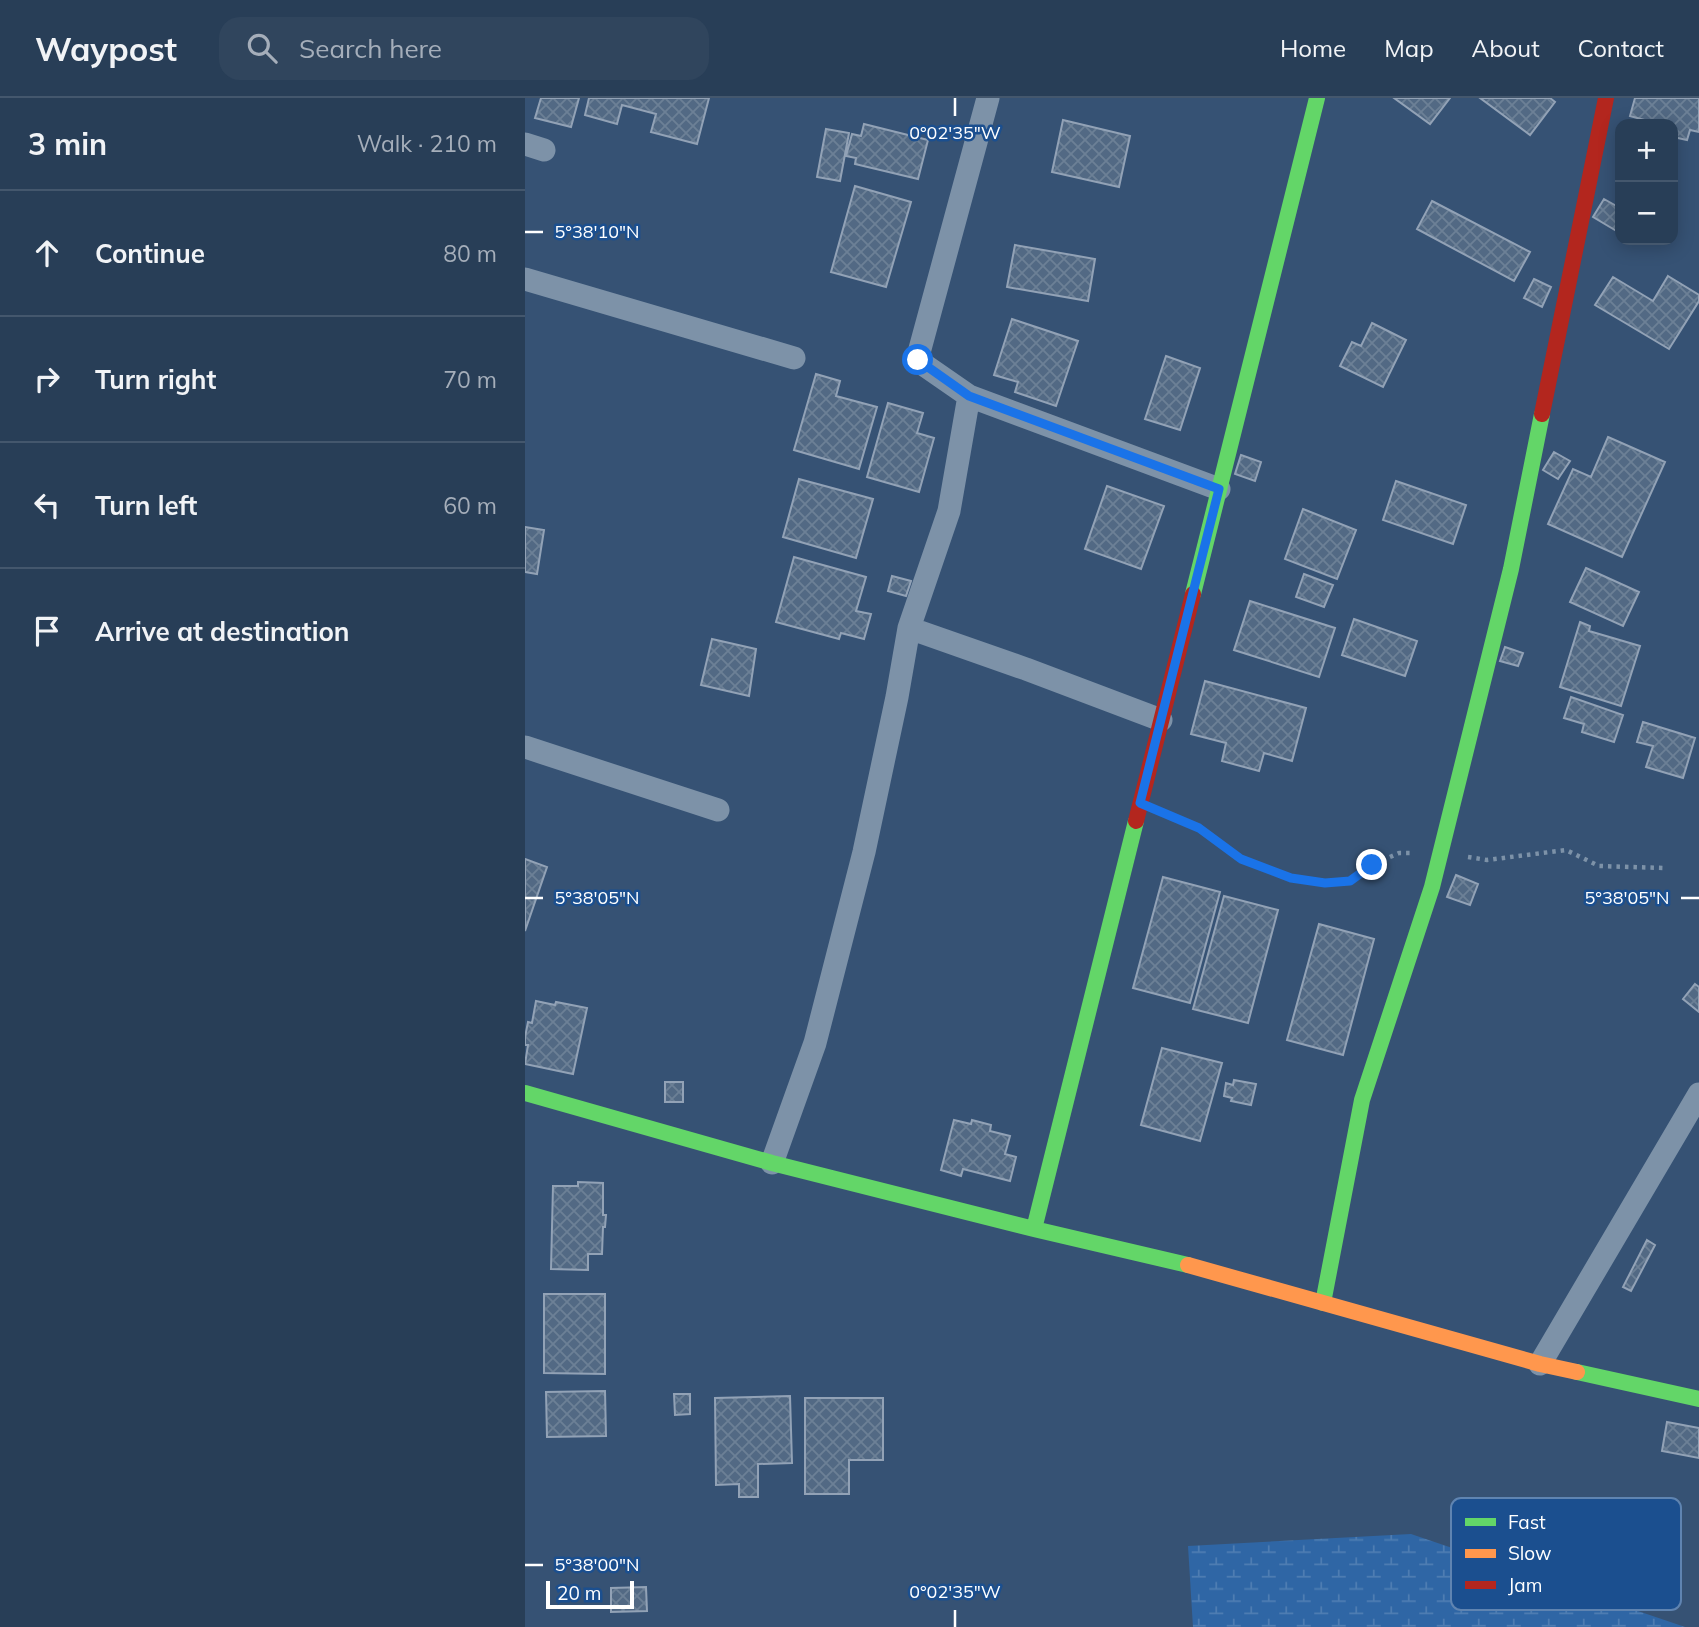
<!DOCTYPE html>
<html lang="en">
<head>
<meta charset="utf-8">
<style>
	body { margin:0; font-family:Mulish,sans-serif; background:#30455d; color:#f1f3f6 }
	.controls { position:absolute; right:21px; top:21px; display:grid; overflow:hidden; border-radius:14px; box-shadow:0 4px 18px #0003 }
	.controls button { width:63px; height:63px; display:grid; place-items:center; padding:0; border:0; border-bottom:2px solid #44576d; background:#283e57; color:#f1f3f6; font:35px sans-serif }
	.scale { position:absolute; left:21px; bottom:18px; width:88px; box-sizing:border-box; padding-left:7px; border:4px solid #fff; border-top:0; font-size:19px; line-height:24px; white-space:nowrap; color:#fff; -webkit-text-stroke:5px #1b4f8f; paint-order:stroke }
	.stop { position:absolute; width:21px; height:21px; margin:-16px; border:5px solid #1a73e8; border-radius:50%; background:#fff }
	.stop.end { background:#1a73e8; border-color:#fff; box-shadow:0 2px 7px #0008 }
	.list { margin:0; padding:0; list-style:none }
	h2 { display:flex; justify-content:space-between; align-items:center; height:91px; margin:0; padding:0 28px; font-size:30px }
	h2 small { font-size:23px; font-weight:400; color:#a5aeba }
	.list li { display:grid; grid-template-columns:46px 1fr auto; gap:21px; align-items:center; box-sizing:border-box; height:126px; padding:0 28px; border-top:2px solid #44576d }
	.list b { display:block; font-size:26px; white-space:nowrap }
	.list em { font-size:23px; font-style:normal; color:#a5aeba }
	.icon { flex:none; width:38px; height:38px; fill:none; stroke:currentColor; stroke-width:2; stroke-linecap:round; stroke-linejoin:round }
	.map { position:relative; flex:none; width:1174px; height:1529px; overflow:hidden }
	header { display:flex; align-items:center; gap:42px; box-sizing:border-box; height:98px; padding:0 35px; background:#283e57; border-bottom:2px solid #44576d }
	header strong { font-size:33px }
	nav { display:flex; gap:38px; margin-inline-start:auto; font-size:24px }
	.search { width:490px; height:63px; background:#30455d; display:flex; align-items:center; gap:18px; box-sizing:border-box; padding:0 24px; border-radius:21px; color:#a5aeba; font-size:26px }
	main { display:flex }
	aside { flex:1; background:#283e57 }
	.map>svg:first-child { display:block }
</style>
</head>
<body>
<header>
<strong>Waypost</strong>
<div class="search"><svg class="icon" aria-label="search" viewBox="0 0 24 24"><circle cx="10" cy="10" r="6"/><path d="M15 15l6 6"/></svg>Search here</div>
<nav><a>Home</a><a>Map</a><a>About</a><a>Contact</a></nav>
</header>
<main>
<aside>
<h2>3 min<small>Walk · 210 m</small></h2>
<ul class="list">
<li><svg class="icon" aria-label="ahead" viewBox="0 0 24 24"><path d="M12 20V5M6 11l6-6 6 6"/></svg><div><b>Continue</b></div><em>80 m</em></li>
<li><svg class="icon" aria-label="right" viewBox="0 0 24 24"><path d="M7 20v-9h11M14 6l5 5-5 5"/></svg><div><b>Turn right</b></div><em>70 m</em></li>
<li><svg class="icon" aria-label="left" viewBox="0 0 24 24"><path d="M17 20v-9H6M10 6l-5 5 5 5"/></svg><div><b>Turn left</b></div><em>60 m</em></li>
<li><svg class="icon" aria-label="arrive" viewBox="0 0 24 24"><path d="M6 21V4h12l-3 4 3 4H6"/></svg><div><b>Arrive at destination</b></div></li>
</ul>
</aside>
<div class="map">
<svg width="1174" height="1529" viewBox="0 0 1174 1529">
	<defs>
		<pattern id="wetland-marsh" width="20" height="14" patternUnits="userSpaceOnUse" patternTransform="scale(1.75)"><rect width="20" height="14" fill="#2f66a5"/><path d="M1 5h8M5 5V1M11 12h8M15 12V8" fill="none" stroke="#4e7db2"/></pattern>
		<pattern id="building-cross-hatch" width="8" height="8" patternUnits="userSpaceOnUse" patternTransform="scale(1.75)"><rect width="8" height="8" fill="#526984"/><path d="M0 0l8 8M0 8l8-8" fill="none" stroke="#6c8096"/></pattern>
	</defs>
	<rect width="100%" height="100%" fill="#365274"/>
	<!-- wetland -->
	<path fill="url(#wetland-marsh)" d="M886,1436L1160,1529H668L663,1448Z"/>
	<!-- building -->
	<path fill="url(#building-cross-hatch)" stroke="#92a2b6" stroke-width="2" d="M16,0H54L46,29L10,20Z
		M64,0H184L172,46L126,34L131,16L97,7L92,26L60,17Z
		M869,0H925L905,26Z
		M955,0H1025L1030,4L1005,37Z
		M1110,0H1174V34L1165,32L1162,42L1148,39V26H1134L1105,18Z
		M538,22L605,38L594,89L527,74Z
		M339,26L403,42L393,81L330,66L331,60L321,58L327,36L336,38Z
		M301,31L324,35L315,83L292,79Z
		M330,88L386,104L361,189L306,174Z
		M1079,101L1095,110V135L1068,119Z
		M907,103L1005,154L989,183L892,131Z
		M490,147L570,161L563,203L482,189Z
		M1143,178L1174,197V203L1144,251L1070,207L1088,179L1128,203Z
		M1009,181L1026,189L1017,209L999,200Z
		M487,221L553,243L531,308L490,294L493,284L469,277Z
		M847,225L881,242L858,289L815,268L827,244L836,248Z
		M641,258L675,270L655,332L620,321Z
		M291,276L315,283L311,298L352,309L334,371L269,352Z
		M363,305L398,315L392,335L409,340L394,394L342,379Z
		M1083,339L1140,364L1097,459L1023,426L1048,371L1066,379Z
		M1029,354L1045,363L1033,381L1018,372Z
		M716,357L736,364L730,383L710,376Z
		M274,381L348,401L331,460L258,439Z
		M871,383L941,407L928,446L858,422Z
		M582,388L639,408L616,471L560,451Z
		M778,411L831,432L812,481L760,461Z
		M0,429L19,432L12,476L0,474Z
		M269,459L341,479L331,513L346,516L339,541L316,535L314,541L251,524Z
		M1061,470L1114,494L1098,528L1045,504Z
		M779,476L808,487L799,509L771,499Z
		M367,478L386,483L381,498L363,493Z
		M725,503L810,530L794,579L709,552Z
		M829,521L892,543L880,578L817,557Z
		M1055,524L1065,528L1064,533L1115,548L1096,608L1035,589Z
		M187,541L231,551L224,598L176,587Z
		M980,549L998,555L993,568L975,563Z
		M680,583L781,610L767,663L739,655L734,673L697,663L701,645L666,636Z
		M1046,599L1098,617L1089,644L1057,634L1059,626L1039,620Z
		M1118,624L1170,640L1158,680L1121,669L1128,648L1112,644Z
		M0,761L22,769L0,833Z
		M931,777L953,786L945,807L922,799Z
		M638,779L695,794L665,905L608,890Z
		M699,798L753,812L723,925L668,911Z
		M794,826L849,841L818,957L762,942Z
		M1170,886L1174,889V914L1158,901Z
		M11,903L30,907L31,904L62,910L48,976L0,966L3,947H0V939L3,924L7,925Z
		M637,950L697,965L675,1043L616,1027Z
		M709,982L731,986L726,1007L706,1003L707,1000L699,998L701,985L708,987Z
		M140,984H158V1004H140Z
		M429,1022L446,1026L447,1022L466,1027L465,1033L485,1038L480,1056L491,1059L485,1083L438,1071L436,1078L416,1072Z
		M53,1084L78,1085V1117H81L80,1129H78L77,1156H63V1172L26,1171L28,1088H53Z
		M1122,1142L1130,1147L1106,1193L1098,1189Z
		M19,1196H80V1276L19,1275Z
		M80,1293L81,1338L22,1339L21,1294Z
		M149,1296H165V1316L150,1317Z
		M265,1298L267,1365L233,1366V1399H214V1386L191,1387L190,1300Z
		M280,1300H358V1362H324V1396H280Z
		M1142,1324L1174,1330V1360L1137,1353Z
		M121,1489L122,1513L86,1514V1490Z"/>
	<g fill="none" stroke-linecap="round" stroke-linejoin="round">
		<!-- path -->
		<path stroke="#7d92a8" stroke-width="4.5" stroke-dasharray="3.5 5" stroke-linecap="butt" d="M642,717L674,730L716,761L766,780L800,785L825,783L847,767L874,755H885
			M943,759L962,762L1041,752L1074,768L1139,770"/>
		<!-- street -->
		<path stroke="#7d92a8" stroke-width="23" d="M0,46L19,52
			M0,181L269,260
			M444,298L694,391
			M384,530L501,571L636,622
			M0,649L193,712
			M247,1065L290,945L339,754L372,599L384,530L424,413L444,298L392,262L463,0
			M1015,1266L1174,996"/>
		<!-- fast -->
		<path stroke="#63d668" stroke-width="16" d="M668,496L792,0
			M0,995L247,1065L509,1131L663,1167
			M509,1131L611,723
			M798,1205L837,1002L907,789L986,471L1017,316
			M1052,1274L1174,1301"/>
		<!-- slow -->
		<path stroke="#ff974d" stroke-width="16" d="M663,1167L1015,1266L1052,1274"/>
		<!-- jam -->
		<path stroke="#b3261e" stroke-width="16" d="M1017,316L1081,0
			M611,723L668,496"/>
	</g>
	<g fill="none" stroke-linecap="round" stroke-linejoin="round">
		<!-- route -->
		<path stroke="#1a73e8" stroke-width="9" d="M393,262L444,298L694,391L615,705L674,730L716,761L766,780L800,785L825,783L847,767"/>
	</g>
	<!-- ticks -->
	<path fill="none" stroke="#fff" stroke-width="2.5" d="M430,0V18M0,134H18M0,800H18M1156,800H1174M0,1467H18M430,1512V1529"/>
	<!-- legend -->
	<rect x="926" y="1400" width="230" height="112" rx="10" fill="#1b4f8f" stroke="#5f84b1" stroke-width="2"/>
	<rect x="940" y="1420" width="31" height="8" fill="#63d668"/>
	<rect x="940" y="1451" width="31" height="9" fill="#ff974d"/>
	<rect x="940" y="1483" width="31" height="8" fill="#b3261e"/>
	<g font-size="19" fill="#fff">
		<text x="983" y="1431">Fast</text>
		<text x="983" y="1462">Slow</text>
		<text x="983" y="1494">Jam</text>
	</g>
	<g font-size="18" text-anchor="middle" fill="#fff" stroke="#1b4f8f" stroke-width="5" stroke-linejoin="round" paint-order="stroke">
		<text x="430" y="41">0°02'35"W</text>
		<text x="72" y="140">5°38'10"N</text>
		<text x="72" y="806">5°38'05"N</text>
		<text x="1102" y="806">5°38'05"N</text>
		<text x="72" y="1473">5°38'00"N</text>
		<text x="430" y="1500">0°02'35"W</text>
	</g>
</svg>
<div class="controls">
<button>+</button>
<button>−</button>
</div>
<div class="scale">20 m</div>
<div class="stop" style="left:393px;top:262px"></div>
<div class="stop end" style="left:847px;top:767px"></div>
</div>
</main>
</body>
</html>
